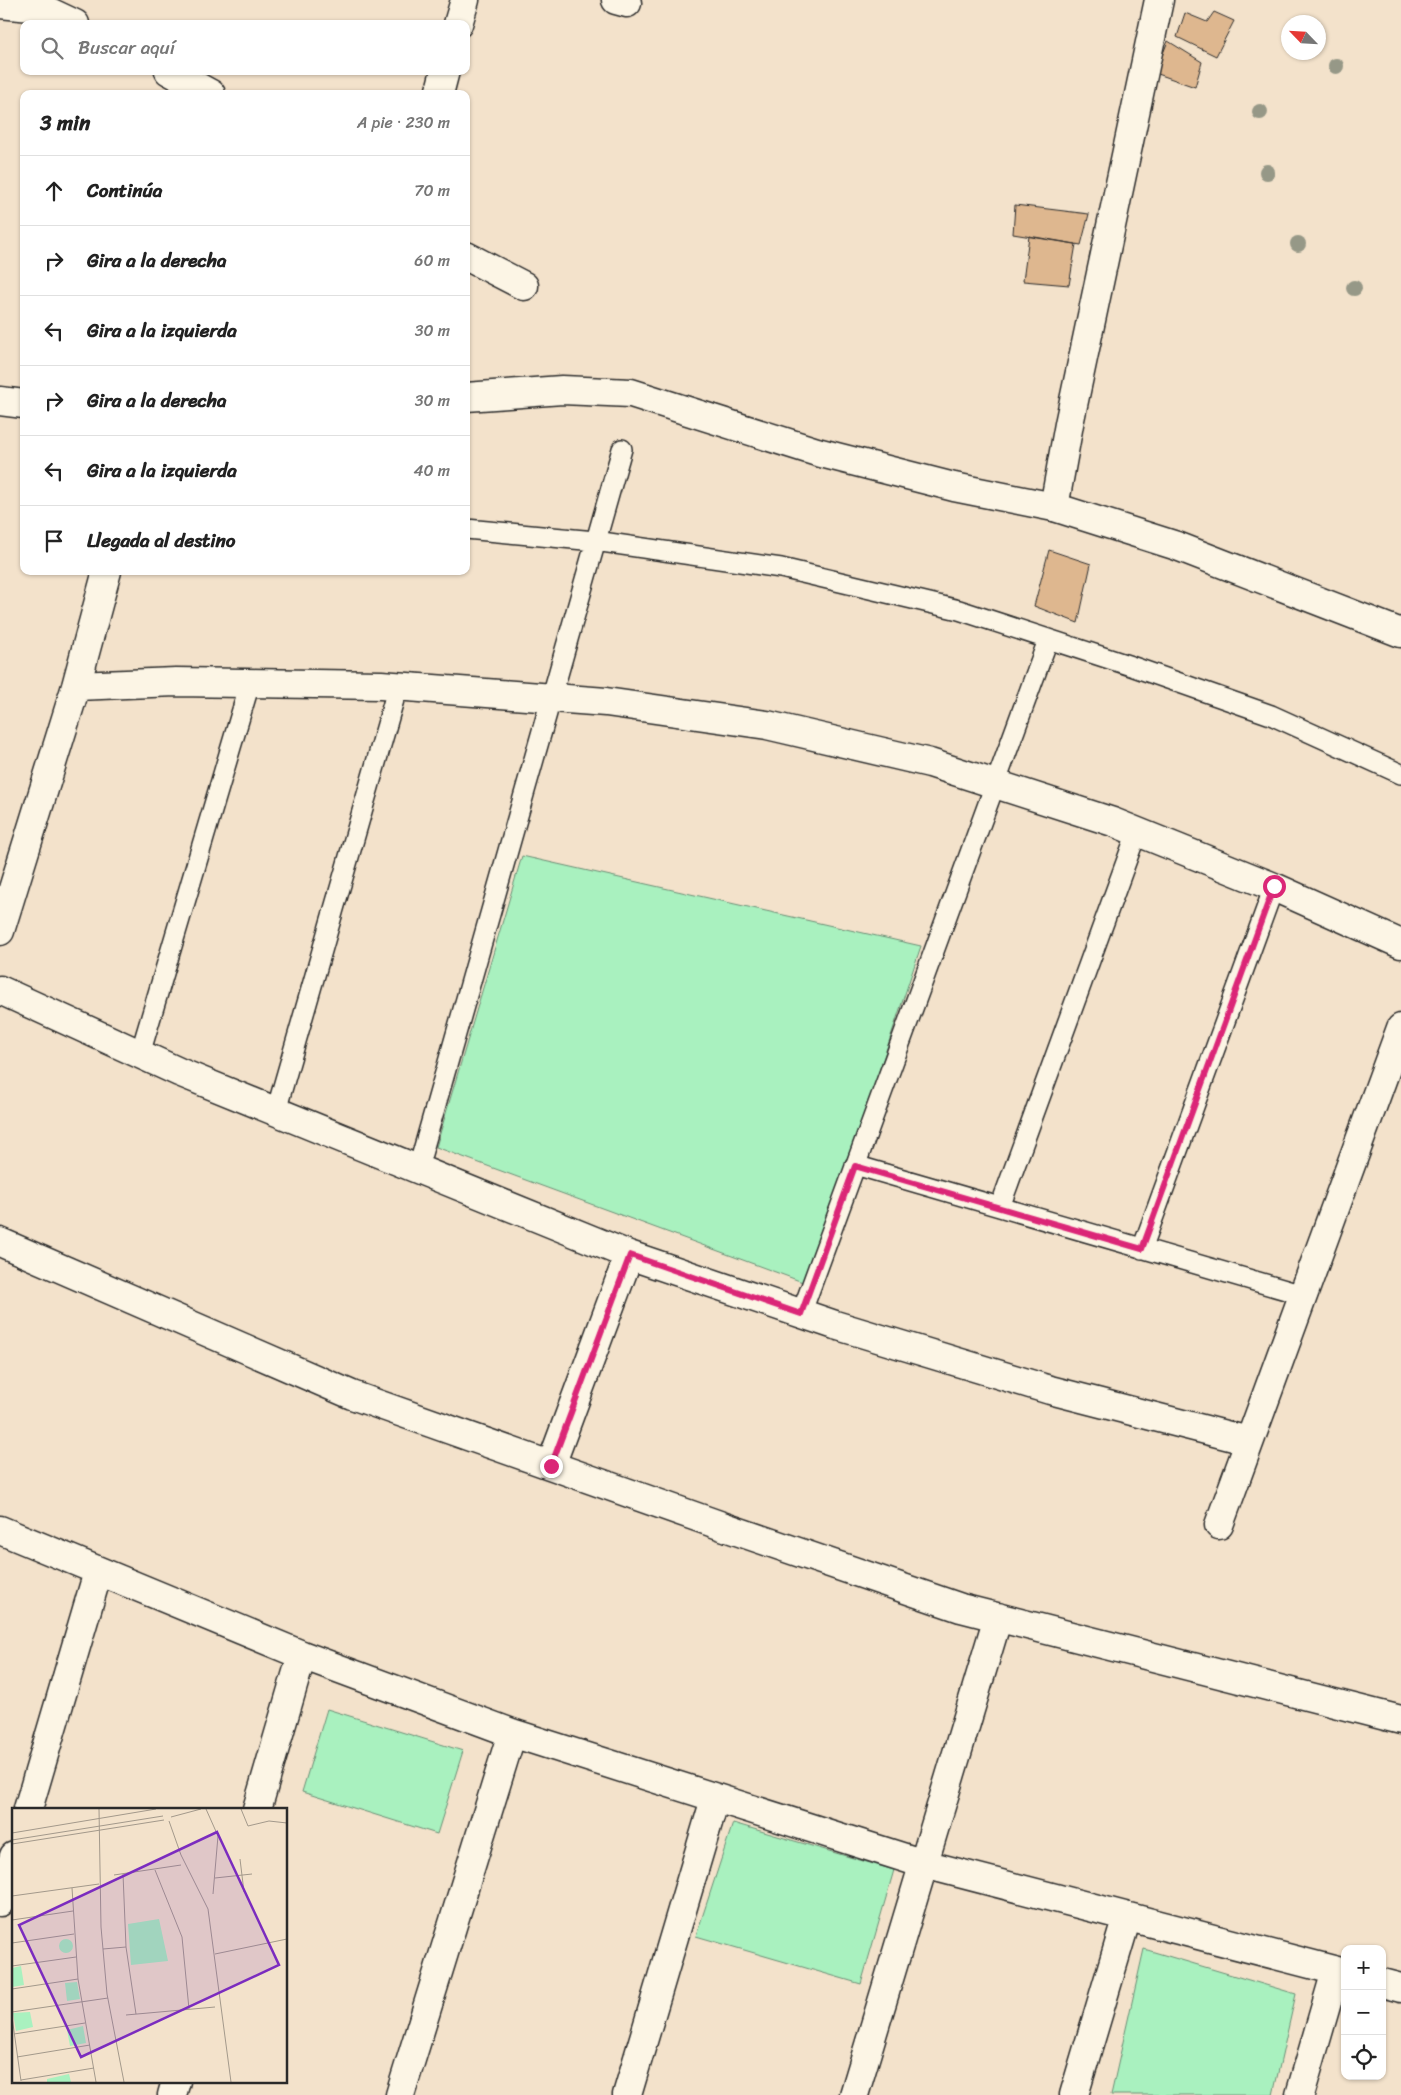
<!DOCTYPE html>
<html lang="es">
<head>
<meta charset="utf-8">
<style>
	body { margin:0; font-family:Sriracha,sans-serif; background:#f6f6f6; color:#222 }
	.controls { position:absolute; right:15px; bottom:15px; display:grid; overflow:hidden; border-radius:10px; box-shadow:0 1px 4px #0004 }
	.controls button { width:45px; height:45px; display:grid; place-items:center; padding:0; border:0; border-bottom:1px solid #e0e0e0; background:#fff; color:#222; font:25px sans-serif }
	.compass { position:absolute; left:1281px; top:15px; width:45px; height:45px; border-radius:50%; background:#fff; box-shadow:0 1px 4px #0004; rotate:295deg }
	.stop { position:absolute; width:15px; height:15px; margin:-11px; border:4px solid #db2777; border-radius:50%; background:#fff }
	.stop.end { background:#db2777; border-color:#fff; box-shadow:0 1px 5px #0008 }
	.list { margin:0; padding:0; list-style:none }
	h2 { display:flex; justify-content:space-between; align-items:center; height:65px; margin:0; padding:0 20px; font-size:21px }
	h2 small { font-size:16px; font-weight:400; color:#767676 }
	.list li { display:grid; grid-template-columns:32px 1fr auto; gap:15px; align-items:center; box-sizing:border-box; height:70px; padding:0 20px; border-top:1px solid #e0e0e0 }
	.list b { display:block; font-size:19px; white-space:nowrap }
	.list em { font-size:16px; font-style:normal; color:#767676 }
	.icon { flex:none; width:28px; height:28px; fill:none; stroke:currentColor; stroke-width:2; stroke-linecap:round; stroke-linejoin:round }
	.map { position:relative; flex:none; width:1401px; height:2095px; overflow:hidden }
	.search { position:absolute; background:#fff; box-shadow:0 1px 4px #0004; left:20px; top:20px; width:450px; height:55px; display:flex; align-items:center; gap:12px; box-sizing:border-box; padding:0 18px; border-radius:10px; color:#767676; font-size:19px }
	.panel { position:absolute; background:#fff; box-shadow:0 1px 4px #0004; left:20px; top:90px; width:450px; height:485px; border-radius:10px }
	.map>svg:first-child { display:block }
</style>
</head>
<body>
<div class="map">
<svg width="1401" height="2095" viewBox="0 0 1401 2095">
	<rect width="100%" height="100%" fill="#f3e2cb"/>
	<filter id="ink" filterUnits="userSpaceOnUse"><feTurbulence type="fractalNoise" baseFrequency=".02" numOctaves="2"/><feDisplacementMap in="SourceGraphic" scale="10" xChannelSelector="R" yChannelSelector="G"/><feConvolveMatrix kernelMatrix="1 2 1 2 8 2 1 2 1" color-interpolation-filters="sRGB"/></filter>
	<g filter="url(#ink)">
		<!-- green -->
		<path fill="#a9f1bf" stroke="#6a8e75" d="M522,856L921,946L808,1284L436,1147Z
			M327,1709L463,1751L437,1834L302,1792Z
			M733,1823L894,1870L861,1984L696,1936Z
			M1144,1949L1296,1994L1273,2095H1111Z"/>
		<!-- building -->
		<path fill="#deb78f" stroke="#2b2b2b" d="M1214,12L1234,21L1216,56L1177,37L1185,13L1207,22Z
			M1168,41L1202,62L1195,87L1155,73Z
			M1015,205L1089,214L1081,245L1013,234Z
			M1029,236L1076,244L1069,285L1023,281Z
			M1049,550L1091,564L1078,623L1034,606Z"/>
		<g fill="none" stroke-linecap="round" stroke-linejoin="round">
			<!-- service casing -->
			<g stroke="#2b2b2b" stroke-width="22">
				<path id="service" d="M466,529L595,541L781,568L959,610L1131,666L1271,715L1401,774
					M140,1054L250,683
					M276,1111L398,686
					M855,1165L1303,1295
					M418,1168L622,449
					M1000,1207L1137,832
					M1142,1249L1274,887
					M801,1314L1048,640"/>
			</g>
			<!-- minor casing -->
			<g stroke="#2b2b2b" stroke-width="31">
				<path id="minor" d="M616,0L627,3
					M0,4L41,8L75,24
					M458,24L465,0
					M169,71L211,94
					M439,94L445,71
					M466,256L524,286
					M1054,507L1069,424L1159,0
					M76,686L176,682L381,685L606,702L767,725L930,763L1113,822L1274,887L1401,944
					M0,931L76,686L107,571
					M0,990L179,1072L629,1255L835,1325L1050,1390L1249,1441
					M0,1242L352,1395L725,1527L961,1608L1401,1720
					M551,1465L629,1255
					M1219,1525L1401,1028
					M0,1530L302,1655L512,1733L924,1864L1345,1973
					M28,1809L98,1572
					M257,1809L302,1655
					M0,1902L14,1856
					M1382,1983L1401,1988
					M172,2095L176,2081
					M400,2095L512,1733
					M627,2095L715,1799
					M854,2095L998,1617
					M1074,2095L1127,1917
					M1300,2095L1336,1971"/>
			</g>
			<!-- tertiary casing -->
			<g stroke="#2b2b2b" stroke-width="31">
				<path id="tertiary" d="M466,397L562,390L631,393L817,452L954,487L1054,507L1177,546L1401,633
					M0,401L24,404"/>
			</g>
			<!-- service -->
			<use href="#service" stroke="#fcf5e5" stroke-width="19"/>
			<!-- minor -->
			<use href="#minor" stroke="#fcf5e5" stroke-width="28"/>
			<!-- tertiary -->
			<use href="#tertiary" stroke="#fcf5e5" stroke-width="28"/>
		</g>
		<!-- trees -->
		<g fill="#969887">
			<circle cx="1336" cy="66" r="8"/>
			<circle cx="1260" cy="112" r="8"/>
			<circle cx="1267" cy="172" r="8"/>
			<circle cx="1298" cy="244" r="8"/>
			<circle cx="1354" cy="288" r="8"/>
		</g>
	</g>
	<g fill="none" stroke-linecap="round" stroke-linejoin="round" filter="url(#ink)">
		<!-- route -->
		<path stroke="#db2777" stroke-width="6" d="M551,1466L630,1255L801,1314L855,1166L1142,1249L1274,886"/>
	</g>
	<!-- overview -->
	<g transform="translate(12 1808)">
		<rect width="275" height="275" fill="#f3e2cb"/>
		<path d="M147,111L156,153L119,157L116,116ZM47 138a7 7 0 1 1 14 0a7 7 0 1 1-14 0ZM9,158L12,177L0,179V160ZM65,174L68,191L55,193L53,175ZM18,204L21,219L4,223L1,205ZM71,218L74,235L58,238L55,222ZM57,266L59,274H35V271Z" fill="#a9f1bf"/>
		<path fill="none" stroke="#a3998b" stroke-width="1" d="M87,1L89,119L95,186L112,274M194,1L206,28L201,86M229,1L236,18L257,13L275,15M159,9L189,1M157,13L169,47L196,101L219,274M0,25L144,1M0,32L151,8M0,36L152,12M228,51L232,84M143,62L170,129L177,201M111,66L114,139L124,206M102,67L169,57M203,70L240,66M60,80L66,171L84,274M0,88L87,76M0,112L61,103M0,135L62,126M91,141L114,139M203,146L275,131M0,158L64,149M0,181L66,171M0,204L96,190M114,207L203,199M0,209L9,273M2,226L73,215M5,249L78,237M9,272L82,260"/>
		<path fill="#7b2cbf" fill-opacity="0.15" stroke="#7b2cbf" stroke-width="2.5" d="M205,24L267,157L69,249L7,117Z"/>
		<rect width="275" height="275" fill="none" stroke="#2b2b2b" stroke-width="2.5"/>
	</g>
</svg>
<div class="controls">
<button>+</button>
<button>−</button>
<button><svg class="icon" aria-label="locate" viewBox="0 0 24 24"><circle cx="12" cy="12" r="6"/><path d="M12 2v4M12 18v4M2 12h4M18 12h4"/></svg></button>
</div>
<svg class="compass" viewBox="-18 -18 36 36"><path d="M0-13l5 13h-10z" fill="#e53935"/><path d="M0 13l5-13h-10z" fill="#767676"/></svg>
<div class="stop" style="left:1274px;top:886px"></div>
<div class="stop end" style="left:551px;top:1466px"></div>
<div class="search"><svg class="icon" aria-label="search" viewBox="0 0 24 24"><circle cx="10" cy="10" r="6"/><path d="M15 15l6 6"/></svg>Buscar aquí</div>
<section class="panel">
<h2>3 min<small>A pie · 230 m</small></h2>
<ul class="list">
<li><svg class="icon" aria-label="ahead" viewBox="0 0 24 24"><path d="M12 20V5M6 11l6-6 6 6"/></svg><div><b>Continúa</b></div><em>70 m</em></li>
<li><svg class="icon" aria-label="right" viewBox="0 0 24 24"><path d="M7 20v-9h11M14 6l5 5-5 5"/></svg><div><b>Gira a la derecha</b></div><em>60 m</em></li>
<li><svg class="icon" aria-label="left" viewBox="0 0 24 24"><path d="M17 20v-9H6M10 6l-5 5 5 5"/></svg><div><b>Gira a la izquierda</b></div><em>30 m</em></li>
<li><svg class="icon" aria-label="right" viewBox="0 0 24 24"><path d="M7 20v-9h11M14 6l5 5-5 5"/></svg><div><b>Gira a la derecha</b></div><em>30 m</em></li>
<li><svg class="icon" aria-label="left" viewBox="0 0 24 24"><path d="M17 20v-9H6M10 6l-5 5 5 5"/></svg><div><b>Gira a la izquierda</b></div><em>40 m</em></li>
<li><svg class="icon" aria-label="arrive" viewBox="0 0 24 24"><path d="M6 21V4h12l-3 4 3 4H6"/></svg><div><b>Llegada al destino</b></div></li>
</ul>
</section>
</div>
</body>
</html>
